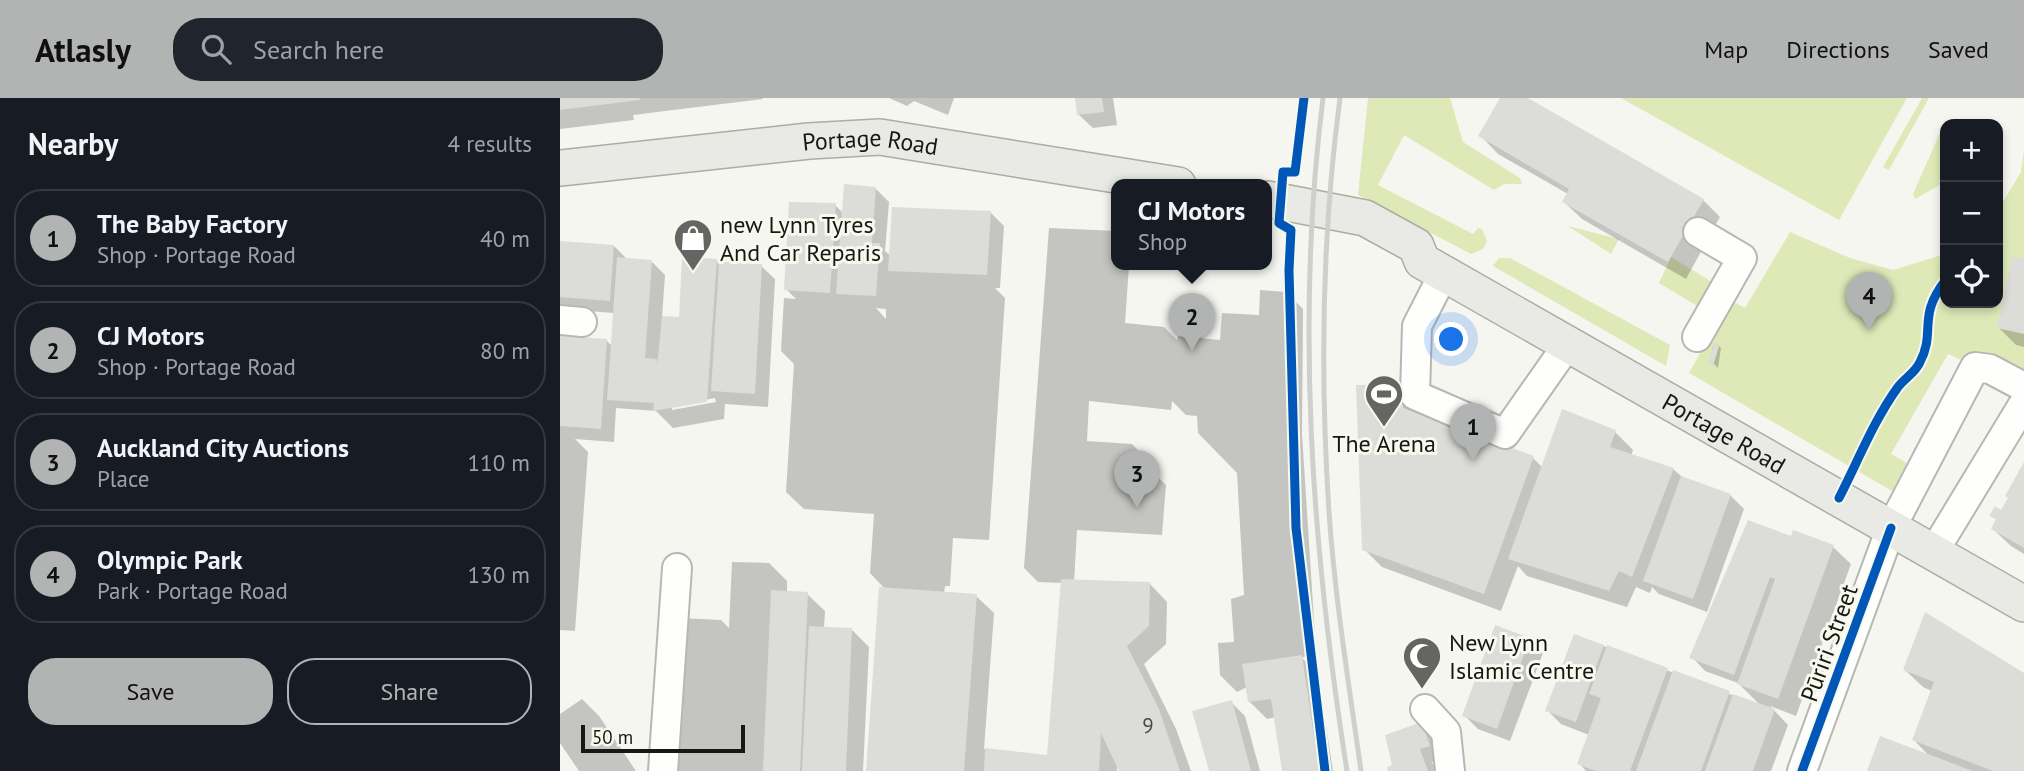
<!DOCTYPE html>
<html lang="en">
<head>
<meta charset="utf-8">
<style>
	body { margin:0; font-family:"PT Sans",sans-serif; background:#20242c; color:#f1f3f6 }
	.controls { position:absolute; right:21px; top:21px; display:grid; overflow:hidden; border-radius:14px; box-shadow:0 4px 10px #0003 }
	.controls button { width:63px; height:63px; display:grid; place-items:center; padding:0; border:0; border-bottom:2px solid #363941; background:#171b24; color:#f1f3f6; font:35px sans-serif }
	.scale { position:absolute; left:21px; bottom:18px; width:164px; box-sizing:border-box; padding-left:7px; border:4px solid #171814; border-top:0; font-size:19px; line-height:24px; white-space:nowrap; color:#171814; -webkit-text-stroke:5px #f6f9ed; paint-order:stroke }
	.you { position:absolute; left:892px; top:242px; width:24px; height:24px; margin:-18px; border:5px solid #fff; border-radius:50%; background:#1a73e8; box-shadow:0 0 0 10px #1a73e833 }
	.badge { display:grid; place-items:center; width:46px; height:46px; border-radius:50%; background:#b2b4b3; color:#111; font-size:23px; font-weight:700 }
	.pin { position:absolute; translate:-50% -58px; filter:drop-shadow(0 2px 4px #0008) }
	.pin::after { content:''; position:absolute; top:37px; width:24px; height:21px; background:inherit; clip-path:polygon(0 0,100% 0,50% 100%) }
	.popup { position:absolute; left:551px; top:81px; width:161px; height:91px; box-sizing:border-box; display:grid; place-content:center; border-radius:14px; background:#171b24; filter:drop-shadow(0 2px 5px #0005); font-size:23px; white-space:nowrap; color:#9ea1a6 }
	.popup b { font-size:26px; color:#f1f3f6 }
	.popup::after { content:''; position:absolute; left:50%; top:100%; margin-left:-14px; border:14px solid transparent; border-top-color:#171b24 }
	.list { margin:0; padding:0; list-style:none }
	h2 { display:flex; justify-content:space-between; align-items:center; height:91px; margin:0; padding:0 28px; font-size:30px }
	h2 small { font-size:23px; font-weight:400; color:#9ea1a6 }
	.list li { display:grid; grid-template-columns:46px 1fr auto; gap:21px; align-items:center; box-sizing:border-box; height:98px; margin:0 14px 14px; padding:0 14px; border:2px solid #363941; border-radius:28px }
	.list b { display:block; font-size:26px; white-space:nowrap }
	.list p { margin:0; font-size:23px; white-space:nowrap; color:#9ea1a6 }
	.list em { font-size:23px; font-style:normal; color:#9ea1a6 }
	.actions { display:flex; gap:14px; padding:21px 28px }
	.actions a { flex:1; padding:16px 0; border:2px solid #b2b4b3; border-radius:28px; text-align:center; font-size:24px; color:#b2b4b3 }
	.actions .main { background:#b2b4b3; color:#111 }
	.icon { flex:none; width:38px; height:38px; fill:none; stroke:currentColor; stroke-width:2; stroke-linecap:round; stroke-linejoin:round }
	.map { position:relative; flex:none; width:1464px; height:673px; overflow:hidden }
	header { display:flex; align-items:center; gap:42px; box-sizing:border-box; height:98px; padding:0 35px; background:#b2b4b3; color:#111 }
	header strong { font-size:33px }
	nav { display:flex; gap:38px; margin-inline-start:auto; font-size:24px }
	.search { width:490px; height:63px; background:#20242c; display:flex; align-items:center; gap:18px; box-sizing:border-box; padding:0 24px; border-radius:28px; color:#9ea1a6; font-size:26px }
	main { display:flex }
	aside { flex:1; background:#171b24 }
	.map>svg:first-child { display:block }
</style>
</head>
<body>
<header>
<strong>Atlasly</strong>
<div class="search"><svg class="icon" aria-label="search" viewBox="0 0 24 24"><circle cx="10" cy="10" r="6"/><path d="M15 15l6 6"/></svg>Search here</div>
<nav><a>Map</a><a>Directions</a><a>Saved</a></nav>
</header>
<main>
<aside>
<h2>Nearby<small>4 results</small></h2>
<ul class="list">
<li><span class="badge">1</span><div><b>The Baby Factory</b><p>Shop · Portage Road</p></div><em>40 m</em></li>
<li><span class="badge">2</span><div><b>CJ Motors</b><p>Shop · Portage Road</p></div><em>80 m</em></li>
<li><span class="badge">3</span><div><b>Auckland City Auctions</b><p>Place</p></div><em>110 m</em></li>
<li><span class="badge">4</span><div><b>Olympic Park</b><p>Park · Portage Road</p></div><em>130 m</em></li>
</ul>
<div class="actions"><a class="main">Save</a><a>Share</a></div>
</aside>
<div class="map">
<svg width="1464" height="673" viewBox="0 0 1464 673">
	<rect width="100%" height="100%" fill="#f5f6f0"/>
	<!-- green -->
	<path fill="#dfe9b8" d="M808,0H890L903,44L960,80L962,86H944L934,92L844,37L818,87L913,136L918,130L922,131L927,143L923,151L911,156L798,97Z
		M1061,0H1347L1279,122Z
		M1362,0H1369L1329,72L1323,69Z
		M1383,28L1385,84L1355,101L1353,96Z
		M1464,52V272L1461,274L1420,254L1401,262L1388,256L1331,356L1347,365L1332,393L1129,275L1170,202L1185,210L1230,134L1290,160L1333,172L1385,156V205H1438V112L1461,74Z
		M1008,128L1059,141L1051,156Z
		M1111,159L1157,187L1142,211L1099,185Z
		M939,160H950L1110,247L1106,268L933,168Z"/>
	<!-- shadow -->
	<path fill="#0003" fill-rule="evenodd" d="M0,0H202L203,1L73,17L74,22L0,31Z
		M329,0H394L388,17L354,3L347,8Z
		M517,0H553L557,27L533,30L519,17Z
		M942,0H964L1143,102L1160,119L1126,181L1022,121L1004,104L1008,96L938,56L921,38Z
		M315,90L329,104L325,153L331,158L430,114L444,128L440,190H435L445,200L429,442L393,440L390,488H385L384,495L416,498L434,515L424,651L489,659L503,485L478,484L464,470L489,130L557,133V167H569L565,225L604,229L617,242L618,238L660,242L662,215L699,217L700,192L726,194L743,211L742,336L756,553L742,560L758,576L773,673H724L716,619L707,621L689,603L687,589L677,594L660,577L658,545L674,544L671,501L684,497L677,375L638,335L637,318L626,317L612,303L611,312L529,303L527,343L572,346L585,360V373H592L606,387L602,437L517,432L514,484L590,486L607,504L606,546L584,566L616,631L631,673H561L557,665V673H307L325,491L310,475L314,416L244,411L226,394L234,266L221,253L224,200L236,201L226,191L275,107L284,116ZM316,210L326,211V221Z
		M0,145L54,148L67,161L91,163L105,177L102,220L120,221L156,163L201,168L215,181L208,309L165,306L164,321L113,330L96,313L56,310L54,344L15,341L28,354L15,533L0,532V240L47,243L52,248L54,215L0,211ZM155,300L156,304L112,312V308Z
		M1453,160L1464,163V249L1456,247L1439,230Z
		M1157,246L1161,250L1158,270L1150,262L1153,248Z
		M798,289L859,306V318L973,360L983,370L1003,313L1055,334L1073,352L1071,358L1113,371L1122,379L1170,397L1184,411L1147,514L1099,496L1092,489L1090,495L1076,489L1067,509L967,478L958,468L941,513L822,469L804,451Z
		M1464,367V456L1451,448L1433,431L1437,423L1432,417L1442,415L1450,401L1447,398Z
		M1230,440L1273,449L1291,466L1236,618L1210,608L1228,627L1211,673H1026L1019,665L1029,637L1001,626L988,613L1043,548L1201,608L1178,585L1145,573L1132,559Z
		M172,464L209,465L227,483V495L247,496L265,513L264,530L292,532L309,549L303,673H113L120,520L161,522L169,530Z
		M1366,517L1464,577V673H1309L1370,659L1354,642L1372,593L1363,589L1345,572Z
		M969,542L983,555L950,643L918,631L904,617Z
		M22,601L39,618L76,673H19L0,645V616Z
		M671,604L685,618L700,673H650Z
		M861,626L875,640L882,662L872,664L876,673H830Z"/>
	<!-- building -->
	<path fill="#dcddd8" d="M0,0H80V2L0,12Z
		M515,0H542L544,14L517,17Z
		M940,0H968L1144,101L1108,164L1002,104L1009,91L918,38Z
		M284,86L316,89L312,145H320L316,198L276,196Z
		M229,104L276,105L270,195L224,192Z
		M332,109L431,113L427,177L328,173Z
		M0,143L54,147L50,203L0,199Z
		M1452,158L1464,161V236L1437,230Z
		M57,159L92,162L85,260L97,261V269L102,218L119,219L122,159L157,161L147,304L93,313L94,305L47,302Z
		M159,164L202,166L195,296L151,293Z
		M0,238L47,241L41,331L0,328Z
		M1155,244L1159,248L1153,268L1148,263Z
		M842,286L843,310L974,358L924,496L802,452L796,287Z
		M1002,311L1056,332L1050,349L1114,370L1072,479L1059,473L1049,493L948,461Z
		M1464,364V450L1431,431L1436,421L1429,418L1435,408L1441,412L1448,400L1445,398Z
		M1121,378L1171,396L1133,501L1083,483Z
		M1188,422L1231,438L1233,432L1274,447L1218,601L1177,586L1215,481L1210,479L1174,577L1129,560Z
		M501,481L590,484L589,528L567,548L599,611L620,673H559L541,635L539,673H424L425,650L487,657Z
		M319,489L417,496L404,673H306Z
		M211,492L248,494L240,673H203Z
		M1365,514L1464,575V673H1433L1352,642L1374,584L1343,572Z
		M935,527L970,540L937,631L902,618Z
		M249,528L292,530L286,673H242Z
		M1014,536L1044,547L1016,624L985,613Z
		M1047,547L1108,570L1070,673H1036L1017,666L1041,600L1029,596Z
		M742,557L759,673H722L711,601L688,604L682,566Z
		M1113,572L1170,593L1141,673H1076Z
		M1173,596L1215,611L1193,673H1145Z
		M672,602L691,673H649L632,613Z
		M862,624L870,648L860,651L868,673H828L827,669L832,667L825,637Z
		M1320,638L1413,673H1307Z"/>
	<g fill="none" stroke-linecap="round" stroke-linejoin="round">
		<!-- minor casing -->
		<g stroke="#b7b8b4" stroke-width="32">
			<path id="minor" d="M884,175L857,228L855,297L945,336L1008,246
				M0,222L22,224
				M1137,239L1182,160L1138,134
				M1373,455L1464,305
				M865,611L886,634L890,673
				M103,673L117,470
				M1242,673L1331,430L1415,269L1430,271L1464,289"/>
		</g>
		<!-- major casing -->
		<g stroke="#abada1" stroke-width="38">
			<g id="major">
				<path id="s1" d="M0,70L249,43L320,39L618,87"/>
				<path id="s2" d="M707,101L805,120L856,148L862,163L1464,506"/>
			</g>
		</g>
		<!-- minor -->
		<use href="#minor" stroke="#fefefd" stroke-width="28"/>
		<!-- major -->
		<use href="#major" stroke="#e9eae5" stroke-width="35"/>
		<!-- rail -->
		<path stroke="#cfcfcd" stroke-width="5" d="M763,0C735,224 752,450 787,673
			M780,0C762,136 760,277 769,414C775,501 789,587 801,673"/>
		<!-- cycleway casing -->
		<g stroke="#f6f9ed" stroke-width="13">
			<path id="cycleway" d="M744,0L735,74H723L719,125L731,132L729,172L736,430L765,673
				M1279,400C1298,363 1314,322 1338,289C1345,280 1356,274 1360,264C1376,234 1357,219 1385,183
				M1242,673L1331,430"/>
		</g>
		<!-- cycleway -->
		<use href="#cycleway" stroke="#0057b8" stroke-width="9"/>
	</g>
	<!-- icons -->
	<defs>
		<g id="shop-pin" transform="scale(2.0125)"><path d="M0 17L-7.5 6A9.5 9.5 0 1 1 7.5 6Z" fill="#656661" stroke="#f6f9ed"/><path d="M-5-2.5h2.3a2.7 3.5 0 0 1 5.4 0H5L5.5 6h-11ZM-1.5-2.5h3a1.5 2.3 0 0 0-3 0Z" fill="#fff"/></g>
		<g id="stadium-pin" transform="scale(2.0125)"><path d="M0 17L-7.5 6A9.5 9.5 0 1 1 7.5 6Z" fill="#656661" stroke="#f6f9ed"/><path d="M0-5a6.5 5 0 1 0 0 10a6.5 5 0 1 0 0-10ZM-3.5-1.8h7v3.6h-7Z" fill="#fff"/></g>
		<g id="mosque-pin" transform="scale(2.0125)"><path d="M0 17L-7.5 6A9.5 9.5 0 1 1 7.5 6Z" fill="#656661" stroke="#f6f9ed"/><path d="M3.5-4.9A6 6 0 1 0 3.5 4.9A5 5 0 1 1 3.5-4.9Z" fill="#fff"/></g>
	</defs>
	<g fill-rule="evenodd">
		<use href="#shop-pin" x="133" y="140"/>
		<use href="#stadium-pin" x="824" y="296"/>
		<use href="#mosque-pin" x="862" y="558"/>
	</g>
	<g text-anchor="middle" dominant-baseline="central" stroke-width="6" stroke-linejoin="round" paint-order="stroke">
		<!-- number labels -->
		<g font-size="21" fill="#4a4b47">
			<text x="588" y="627">9</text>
		</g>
		<!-- street labels -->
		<g font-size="24" fill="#171814" stroke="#f6f9ed">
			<text stroke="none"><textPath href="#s1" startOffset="312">Portage Road</textPath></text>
			<text stroke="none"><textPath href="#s2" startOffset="522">Portage Road</textPath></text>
			<text transform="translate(1269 545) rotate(-70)">Pūriri Street</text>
		</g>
		<!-- poi labels -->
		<g font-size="24" fill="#171814" stroke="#f6f9ed" text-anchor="start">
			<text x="160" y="126">new Lynn Tyres<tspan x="160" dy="28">And Car Reparis</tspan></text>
			<text x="824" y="345" text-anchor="middle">The Arena</text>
			<text x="889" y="544">New Lynn<tspan x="889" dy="28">Islamic Centre</tspan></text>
		</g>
	</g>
</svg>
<div class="controls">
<button>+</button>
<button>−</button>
<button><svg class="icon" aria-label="locate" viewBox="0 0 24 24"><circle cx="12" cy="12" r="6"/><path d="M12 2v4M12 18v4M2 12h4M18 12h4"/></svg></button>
</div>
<div class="scale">50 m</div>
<div class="you"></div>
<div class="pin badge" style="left:913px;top:363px">1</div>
<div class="pin badge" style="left:632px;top:253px">2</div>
<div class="popup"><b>CJ Motors</b>Shop</div>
<div class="pin badge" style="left:577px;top:410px">3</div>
<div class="pin badge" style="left:1309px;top:232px">4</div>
</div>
</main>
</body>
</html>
